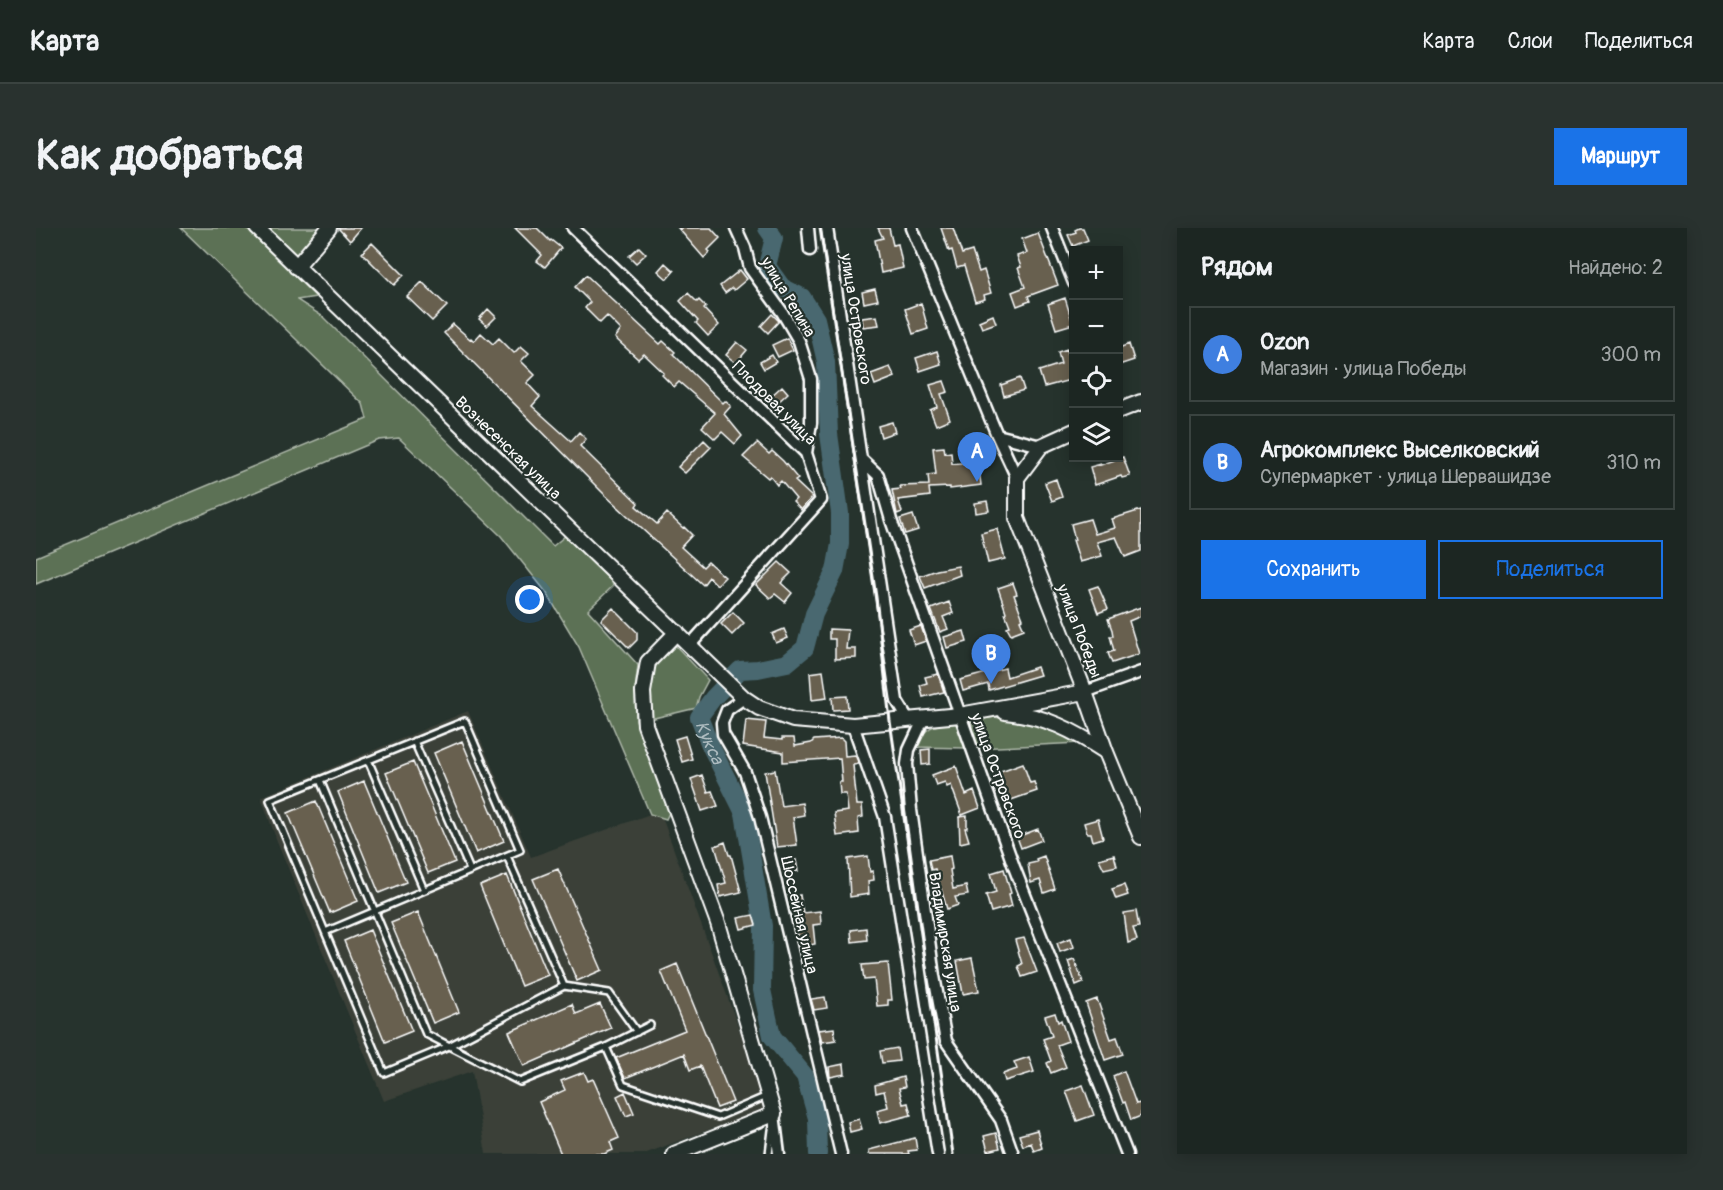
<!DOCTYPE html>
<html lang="ru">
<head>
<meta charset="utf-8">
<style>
	body { margin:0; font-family:Pangolin,sans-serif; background:#29322f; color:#f1f3f6 }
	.controls { position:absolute; right:18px; top:18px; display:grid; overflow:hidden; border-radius:0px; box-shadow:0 3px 15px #0003 }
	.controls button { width:54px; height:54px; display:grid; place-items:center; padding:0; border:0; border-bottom:2px solid #3a4340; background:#1c2622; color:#f1f3f6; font:30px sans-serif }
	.you { position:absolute; left:494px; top:372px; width:21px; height:21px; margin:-15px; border:4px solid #fff; border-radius:50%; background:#1a73e8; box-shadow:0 0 0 9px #1a73e833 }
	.badge { display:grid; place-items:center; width:39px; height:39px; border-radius:50%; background:#1a73e8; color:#fff; font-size:20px; font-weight:700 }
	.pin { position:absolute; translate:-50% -50px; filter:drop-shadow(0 2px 3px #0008) }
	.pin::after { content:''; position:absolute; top:32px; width:21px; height:18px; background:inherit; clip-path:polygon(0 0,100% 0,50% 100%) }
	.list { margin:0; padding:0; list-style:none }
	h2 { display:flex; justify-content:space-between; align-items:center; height:78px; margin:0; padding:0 24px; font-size:26px }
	h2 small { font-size:20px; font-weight:400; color:#a0a5a5 }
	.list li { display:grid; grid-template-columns:39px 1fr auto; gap:18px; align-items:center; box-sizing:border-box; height:96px; margin:0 12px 12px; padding:0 12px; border:2px solid #3a4340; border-radius:0px }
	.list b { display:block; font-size:22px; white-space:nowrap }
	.list p { margin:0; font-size:20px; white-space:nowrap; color:#a0a5a5 }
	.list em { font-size:20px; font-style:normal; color:#a0a5a5 }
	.actions { display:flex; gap:12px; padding:18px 24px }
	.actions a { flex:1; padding:14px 0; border:2px solid #1a73e8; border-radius:0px; text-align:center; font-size:21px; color:#1a73e8 }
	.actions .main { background:#1a73e8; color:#fff }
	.icon { flex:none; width:33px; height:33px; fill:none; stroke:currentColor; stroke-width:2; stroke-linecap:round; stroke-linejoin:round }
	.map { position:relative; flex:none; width:1105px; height:926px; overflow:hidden; border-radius:0px }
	header { display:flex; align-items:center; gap:36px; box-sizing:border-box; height:84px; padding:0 30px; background:#1c2622; border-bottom:2px solid #3a4340 }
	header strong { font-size:28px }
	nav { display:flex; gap:33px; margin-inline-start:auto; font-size:21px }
	.intro { display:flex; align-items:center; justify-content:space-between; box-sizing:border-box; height:144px; padding:0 36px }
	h1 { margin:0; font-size:42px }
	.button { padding:15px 27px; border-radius:0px; background:#1a73e8; color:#fff; font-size:21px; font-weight:700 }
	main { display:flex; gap:36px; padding:0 36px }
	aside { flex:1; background:#1c2622; border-radius:0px; box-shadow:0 3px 15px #0003 }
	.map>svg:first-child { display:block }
</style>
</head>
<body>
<header>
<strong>Карта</strong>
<nav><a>Карта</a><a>Слои</a><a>Поделиться</a></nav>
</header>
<div class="intro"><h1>Как добраться</h1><a class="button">Маршрут</a></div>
<main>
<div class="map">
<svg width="1105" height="926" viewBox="0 0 1105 926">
	<rect width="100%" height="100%" fill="#26332d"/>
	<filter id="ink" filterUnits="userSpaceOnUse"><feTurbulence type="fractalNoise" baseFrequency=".0167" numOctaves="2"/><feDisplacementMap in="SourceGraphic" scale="12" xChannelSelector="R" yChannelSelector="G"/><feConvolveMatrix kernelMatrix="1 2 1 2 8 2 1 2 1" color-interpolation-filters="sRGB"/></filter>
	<g filter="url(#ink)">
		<!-- built -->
		<path fill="#3a4038" d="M432,483L495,629L614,586L626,589L732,880L608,926H450L436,843L348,873L241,613L225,569Z"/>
		<!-- green -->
		<path fill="#5c7155" stroke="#aeb8aa" stroke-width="1.5" d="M145,0H210L280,69L261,72L286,88L517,318L529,308L576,354L577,358L552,382L602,437L599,462L600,492L634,583L630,591L614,586L543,419L510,364L465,308L363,210L343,212L0,356V329L331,191L327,176Z
			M232,0H286L261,28Z
			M640,418L672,452L663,469L660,480L614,491C613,467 612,429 640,418Z
			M959,489L1003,498L1044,515L940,520L935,493Z
			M923,494L931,520L878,519C892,496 897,497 923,494Z"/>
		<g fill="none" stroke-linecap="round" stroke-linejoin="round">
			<!-- river -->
			<path stroke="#496870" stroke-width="18" id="s1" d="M731,0L738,10L731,38L746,59L766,69L780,91L790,134L793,206L804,285V316L799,343L778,386L769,420L751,435L722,441L704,442L677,470L663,489L674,517L708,585L727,698L726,762L736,808L769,848L781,890L782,926"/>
		</g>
		<!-- building -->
		<path fill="#676050" stroke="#fff" stroke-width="1.5" d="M302,0H325L314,13Z
			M479,0H501L514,13L515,12L525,20L509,39L501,33L506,27Z
			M642,0H675L684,10L672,22L674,24L668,30Z
			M842,0H853L857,17L862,16L867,40L845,45L839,12L847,10Z
			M905,0H917L926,26L936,23L943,44L948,42L955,65L948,67L949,71L939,74L928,38L921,40L916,22L913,23Z
			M1043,0H1047L1052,12L1037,18L1032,7L1040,4L1039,2Z
			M1002,5L1022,57L992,68L994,73L981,78L976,64L989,59L982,40L985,39L981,28L991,25L986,11Z
			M336,15L368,47L358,57L326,25Z
			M603,19L610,26L600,35L593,28Z
			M629,35L638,43L631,51L622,43Z
			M704,42L711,51L698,62L696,60L689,65L684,58Z
			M550,47L624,116L627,113L639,124L637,126L687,175L689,173L695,178L688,186L706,208L699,216L686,204L679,211L666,199L679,185L643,154L638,159L626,147L628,145L608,126L602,131L579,110L585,102L571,88L564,95L549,80L554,74L539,59Z
			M386,54L411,78L396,93L371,69Z
			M839,61L842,72L828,75L826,64Z
			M652,65L661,74L663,72L670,79L668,81L683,97L672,108L660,95L662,93L644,73Z
			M1029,70L1037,96L1020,101L1012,76Z
			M885,75L892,101L877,106L869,81Z
			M452,81L460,89L451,98L443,91Z
			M736,86L743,93L732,105L725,98Z
			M957,87L960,95L946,100L943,93Z
			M841,88L843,97L827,99L826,90Z
			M417,96L434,111L435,110L438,113L445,105L457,116L463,110L478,125L485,118L493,125L485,133L499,147L491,155L504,169L496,178L535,213L543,204L550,211L544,218L602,275L600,278L621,296L631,285L647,300L648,299L656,307L645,319L667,339L672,334L689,349L681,357L673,349L667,357L569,267L408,105Z
			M751,110L757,122L742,129L736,117Z
			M701,114L711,122L700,135L690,127Z
			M1093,116L1098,132L1083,137V120Z
			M1031,121L1034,132L1038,131V151L1008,159L1003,143L1025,136L1022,124Z
			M901,123L905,136L884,143L880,130Z
			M736,127L740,134L728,141L724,134Z
			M854,139L859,149L839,157L835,146Z
			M984,150L988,162L968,168L965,157Z
			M908,153L912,164L905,166L914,191L900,197L894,182L901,179L894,157Z
			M746,158L752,165L740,176L734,169Z
			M856,194L859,204L845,209L842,198Z
			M668,212L675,219L649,245L642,239Z
			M721,215L733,226L736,223L747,233L762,251L759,253L776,269L765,282L757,274L760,271L745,253L741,257L734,248L732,250L707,229Z
			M908,219L909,225L915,224L916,236L942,233L945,257L914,261V259L893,260L894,268L862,272L866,284L861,286L856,262L865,261L864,258L893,257L892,247L900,246L897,220Z
			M1087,229L1094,248L1086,250L1085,248L1059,257L1054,239L1065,236V237Z
			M1020,251L1026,269L1016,273L1009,255Z
			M951,273L953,283L940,285L939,275Z
			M1105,282V323L1089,329L1080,309L1061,314L1066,328L1044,334L1037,312H1039L1035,296L1054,291L1059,306L1079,300L1076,291Z
			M877,287L882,302L869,306L864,291Z
			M961,301L969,331L952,335L945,305Z
			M743,334L755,345L745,355L756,365L749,374L739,366L734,370L720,357Z
			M922,338L924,347L889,360L884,348L901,342Z
			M977,355L981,366L978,367L987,391L984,392L988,401L975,406L971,399L974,398L969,385L970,384L962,360Z
			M1062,358L1072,381L1062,385L1053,361Z
			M913,374L917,385L907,389L912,401L904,404L895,381Z
			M1105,379V388L1093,393L1103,426L1076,435L1072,425L1078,423L1074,408H1077L1076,402L1072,391Z
			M577,380L601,404V412L593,420L565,392Z
			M697,384L708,395L696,407L685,396Z
			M885,398L890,413L878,417L873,402Z
			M748,401L752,410L740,415L736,406Z
			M793,401L812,402L810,421H820V430L799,431V411H793Z
			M928,403L931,414L911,420L908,409Z
			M1001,439L1004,447L953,462L952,456L927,463L924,452L969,440L971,449Z
			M787,443L791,470L776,472L774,445Z
			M902,446L908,464L887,469L884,457L891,455L889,449Z
			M811,468L812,481L797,482L796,469Z
			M710,492L730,494L728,510L746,512V510H758L759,518L775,515L778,512L805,510L808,513L809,528L819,527L823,536L817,537L821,577H826L827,589L822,590L823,605L801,608L798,585L812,583L810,566H804L803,554H806L804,530L747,534V524L707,518Z
			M649,508L656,531L646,534L639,511Z
			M426,513L468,613L440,625L398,525Z
			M894,521V536L886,537L885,522Z
			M377,534L419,634L392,645L350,545Z
			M987,535L994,555L998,554L1001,563L972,573L962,544Z
			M920,538L930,567L938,563L944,580L926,587L915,557L911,559L909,554L900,557L896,547Z
			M739,542L745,578L766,575L768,587L757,589L761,617L741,619L729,544Z
			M666,547L672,564L676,563L682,578L666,583L655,551Z
			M328,553L370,654L343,665L302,564Z
			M280,573L322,673L294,685L252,585Z
			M931,588V600H929L933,613L924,615L923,589Z
			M1062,591L1067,610L1057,613L1055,605H1051L1048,595Z
			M1002,601L1006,612L985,620L981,609Z
			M689,614L693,627H695L705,664L684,669L682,657L690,655L679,618Z
			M1078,627L1081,638L1068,641L1063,631Z
			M832,628L834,644L837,643L838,652L832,653L833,666L814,669L812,631Z
			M914,628L916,641L914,642L917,661L930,658L932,667L919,669L922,677L911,681L899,641L895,642L893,632Z
			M1008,628L1019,661L1008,665L1004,652L995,655L992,636L1001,634L1000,631Z
			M760,632L762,643L748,645L746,635Z
			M522,641L566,742L541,753L497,651Z
			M968,641L975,665L973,666L976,678L955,684L950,667L960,664L955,645Z
			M471,647L512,747L485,758L444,658Z
			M1088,657L1092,667L1080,671L1076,661Z
			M764,667L767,685L784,683L785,696L777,697L779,716L773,717L775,726L766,728L755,669Z
			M1100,683L1103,699L1097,700L1101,712L1092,715L1088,685Z
			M382,684L423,784L397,795L355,695Z
			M717,687L720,697L705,701L702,690Z
			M830,700L831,712L816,714L815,702Z
			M334,702L376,803L349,814L308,713Z
			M988,710L1001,744L986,749L982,738L986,736L979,712Z
			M1035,710L1038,719L1024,724L1021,715Z
			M936,730L943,763L927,766L921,733Z
			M1038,731L1047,754L1040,757L1032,733Z
			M852,735L856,772H852V777L841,778L838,751L828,752L826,737Z
			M641,736L697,874L681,880L664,838L654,842L648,826L589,850L580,830L649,802L625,743Z
			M789,769L791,780L778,782L775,771Z
			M1061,771L1075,811L1081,809L1087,826L1069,832L1050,775Z
			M536,776L540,786L564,776L575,800L488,838L473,804Z
			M1019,785L1022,794L1025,792L1032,813L1021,817L1030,839L1015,845L1011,835L1015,833L1007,811L1016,808L1009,788Z
			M798,800L800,812L786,814L783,802Z
			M861,820L863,833L846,835L844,823Z
			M993,829L998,844L969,853L967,846L981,841L978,834Z
			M808,836L809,846L794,849L793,839Z
			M1088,843L1100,876L1105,875V888L1095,892L1089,874L1087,875L1077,848Z
			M548,844L552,853L557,851L583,910L574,914L577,922L568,926H525L503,874L529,862L525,853Z
			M867,849L869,859L863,860L867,876L872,875L875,887L844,895L841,882L852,879L848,863L840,865L839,857Z
			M1047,857L1058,887L1041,893L1030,863Z
			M589,864L598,885L590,888L581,868Z
			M823,891L826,901L814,904L812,894Z
			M1001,902L1006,920L998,923L995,915L987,918L983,907Z
			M960,905L964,920L952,923L948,908Z
			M879,910L881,922L872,923L873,926H833V922Z"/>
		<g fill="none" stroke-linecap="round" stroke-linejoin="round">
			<!-- service casing -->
			<g stroke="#fff" stroke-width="10">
				<path id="service" d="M378,513L434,642
					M332,532L388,662
					M284,552L390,806L484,854L570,819L614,797
					M471,628L528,758
					M289,704L484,622L429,493L234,572L348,845L413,818L528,758L573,765L601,804
					M570,819L587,857L682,889L731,868
					M733,926L736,902"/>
			</g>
			<!-- minor casing -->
			<g stroke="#fff" stroke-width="15">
				<path id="minor" d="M537,0L770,225L785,272L654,417
					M700,0L709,20L714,40L746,84L763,113L775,151V195L770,225
					M772,0L774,22
					M791,0L825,231L842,247L855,292L978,639L1091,926
					M876,0L961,207L981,250
					M1016,0L1038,55
					M961,207L1005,218
					M825,231L861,473L872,491
					M1049,464L1105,444
					M708,470L691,482L686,495L687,506L709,544L724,589L805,926
					M888,490L873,522L871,536L875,582L898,748L910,813L965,892L977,926
					M817,497L849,589L902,926
					M738,886L743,926"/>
			</g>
			<!-- tertiary casing -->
			<g stroke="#fff" stroke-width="18">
				<path id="tertiary" d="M221,0L677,440L708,470L723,480L757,492L817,497L924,487L1049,464
					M260,39L293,0
					M1082,183L1105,174
					M1038,203L1005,218L981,250V290L1049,464L1070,524L1105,609
					M969,484C1008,487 1038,503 1070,524
					M638,926L738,886L682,695L609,497L607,464L612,434L641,404"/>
			</g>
			<!-- service -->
			<use href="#service" stroke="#26332d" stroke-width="5"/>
			<!-- minor -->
			<use href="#minor" stroke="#26332d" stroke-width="10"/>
			<!-- tertiary -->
			<use href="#tertiary" stroke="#26332d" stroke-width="14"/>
			<!-- rail -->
			<path stroke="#fff" stroke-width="3" d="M784,0L840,369L854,493L917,926"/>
		</g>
	</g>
	<g text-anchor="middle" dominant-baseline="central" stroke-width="4.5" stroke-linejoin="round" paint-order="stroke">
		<!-- street labels -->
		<g font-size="16" fill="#fff" stroke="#26332d">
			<text transform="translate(752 69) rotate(59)">улица Репина</text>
			<text transform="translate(820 91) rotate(81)">улица Островского</text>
			<text transform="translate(738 175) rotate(45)">Плодовая улица</text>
			<text transform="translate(472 220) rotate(44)">Вознесенская улица</text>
			<text transform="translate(1043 403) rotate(69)">улица Победы</text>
			<text transform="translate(962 548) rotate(70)">улица Островского</text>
			<text transform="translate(763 687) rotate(77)">Шоссейная улица</text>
			<text transform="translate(909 714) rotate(81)">Владимирская улица</text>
		</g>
		<!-- water labels -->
		<g font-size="18" font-style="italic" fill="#adbbbf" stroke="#26332d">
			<text stroke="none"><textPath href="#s1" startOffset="614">Кукса</textPath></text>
		</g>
	</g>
</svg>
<div class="controls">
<button>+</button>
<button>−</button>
<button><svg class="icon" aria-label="locate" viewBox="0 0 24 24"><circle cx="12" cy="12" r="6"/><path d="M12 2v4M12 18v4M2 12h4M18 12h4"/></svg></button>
<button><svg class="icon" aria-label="layers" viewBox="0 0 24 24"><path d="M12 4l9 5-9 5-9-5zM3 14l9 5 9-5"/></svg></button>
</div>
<div class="you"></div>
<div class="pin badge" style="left:941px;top:254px;background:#3f7fe0">A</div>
<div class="pin badge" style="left:955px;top:456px;background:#3f7fe0">B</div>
</div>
<aside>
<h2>Рядом<small>Найдено: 2</small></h2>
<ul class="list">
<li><span class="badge" style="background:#3f7fe0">A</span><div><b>Ozon</b><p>Магазин · улица Победы</p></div><em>300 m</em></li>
<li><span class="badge" style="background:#3f7fe0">B</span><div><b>Агрокомплекс Выселковский</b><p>Супермаркет · улица Шервашидзе</p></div><em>310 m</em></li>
</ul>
<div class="actions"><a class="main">Сохранить</a><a>Поделиться</a></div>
</aside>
</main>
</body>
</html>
